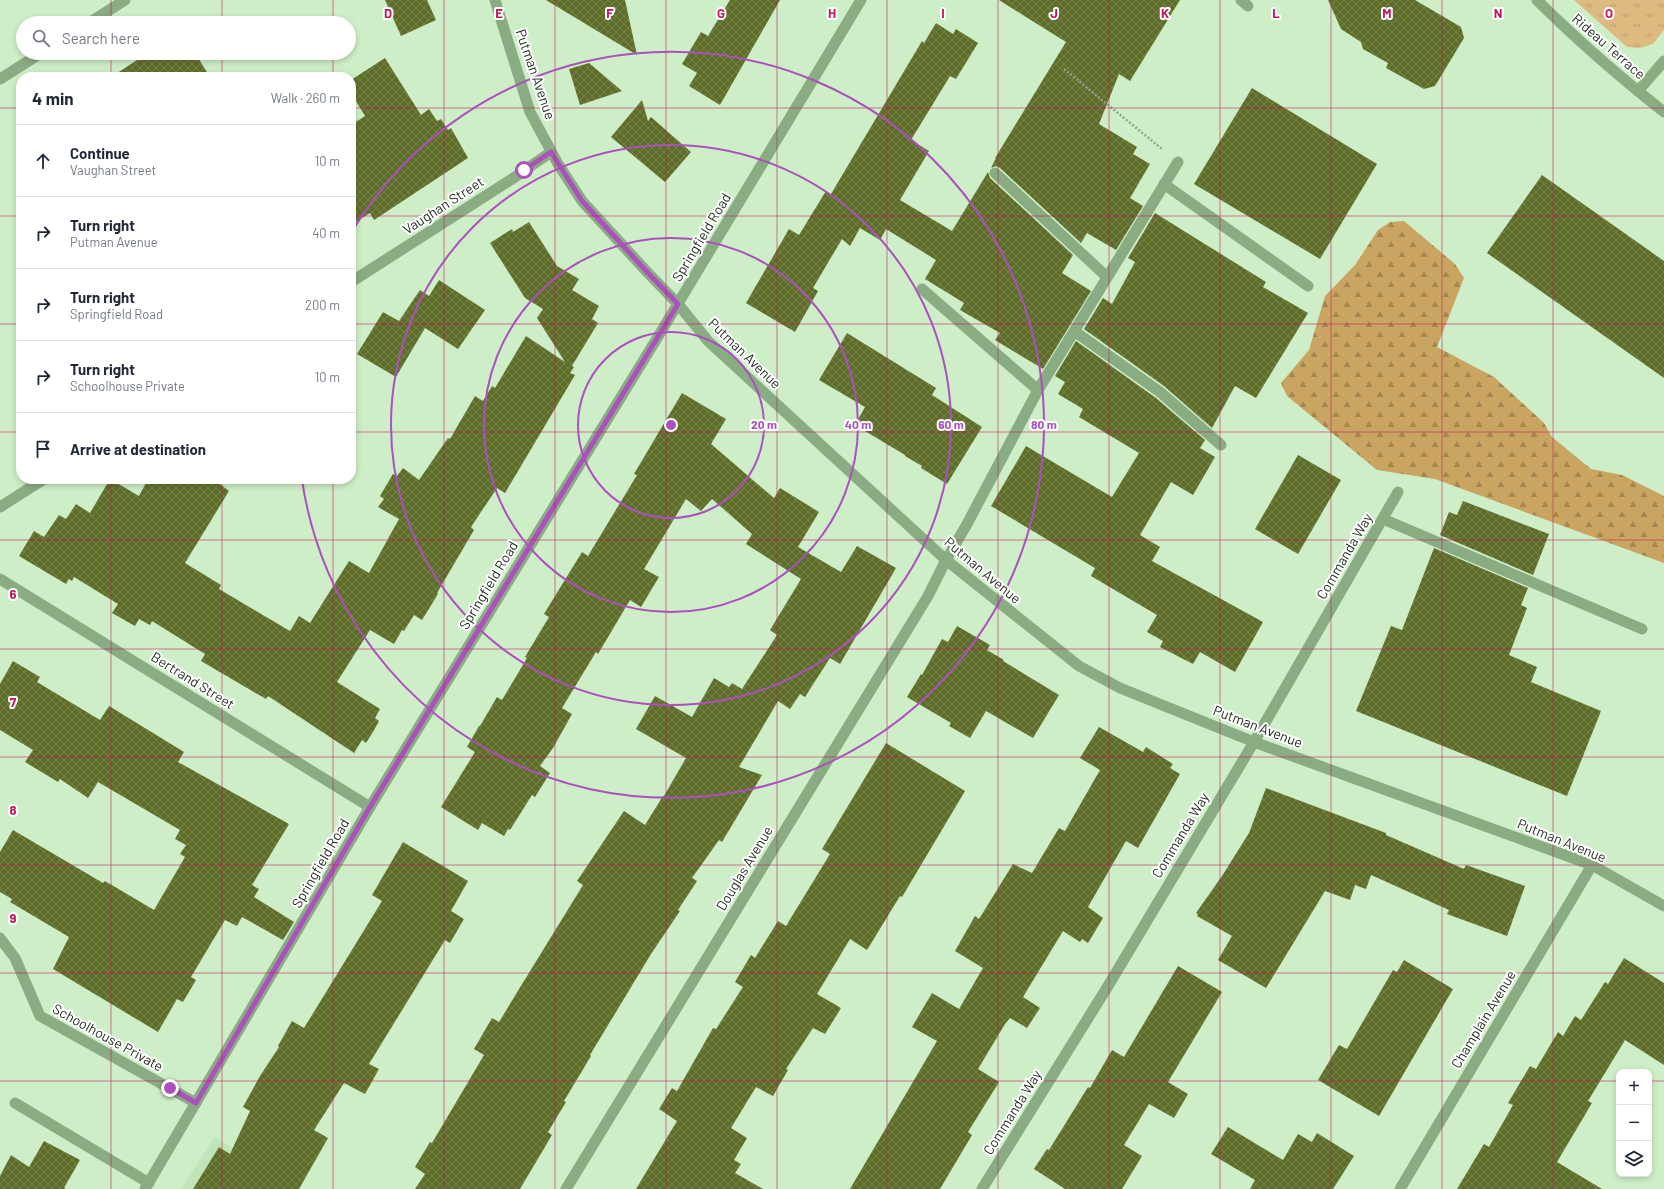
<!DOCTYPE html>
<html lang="en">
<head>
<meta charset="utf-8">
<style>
	body { margin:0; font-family:Barlow,sans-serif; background:#f2f2f3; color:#1f2937 }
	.controls { position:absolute; right:12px; bottom:12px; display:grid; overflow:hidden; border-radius:8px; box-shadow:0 2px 6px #0003 }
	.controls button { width:36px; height:36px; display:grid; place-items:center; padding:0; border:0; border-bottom:1px solid #e0e1e3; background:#fff; color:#1f2937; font:20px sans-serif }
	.stop { position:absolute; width:12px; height:12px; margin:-9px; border:3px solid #ab50bc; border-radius:50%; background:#fff }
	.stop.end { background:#ab50bc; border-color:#fff; box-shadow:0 1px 4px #0008 }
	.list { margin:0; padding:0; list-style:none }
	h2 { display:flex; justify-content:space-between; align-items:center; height:52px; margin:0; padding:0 16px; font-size:17px }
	h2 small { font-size:13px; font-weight:400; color:#747a83 }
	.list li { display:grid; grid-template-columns:26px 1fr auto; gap:12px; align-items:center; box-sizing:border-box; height:72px; padding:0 16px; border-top:1px solid #e0e1e3 }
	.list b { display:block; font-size:15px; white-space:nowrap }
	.list p { margin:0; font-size:13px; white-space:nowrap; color:#747a83 }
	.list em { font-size:13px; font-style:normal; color:#747a83 }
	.icon { flex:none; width:22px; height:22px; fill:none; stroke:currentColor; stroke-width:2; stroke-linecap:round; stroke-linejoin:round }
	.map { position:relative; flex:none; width:1664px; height:1189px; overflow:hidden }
	.search { position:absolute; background:#fff; box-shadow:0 2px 6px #0003; left:16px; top:16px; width:340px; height:44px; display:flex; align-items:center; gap:10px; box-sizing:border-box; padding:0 14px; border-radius:22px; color:#747a83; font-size:15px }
	.panel { position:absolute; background:#fff; box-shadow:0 2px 6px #0003; left:16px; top:72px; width:340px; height:412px; border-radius:16px }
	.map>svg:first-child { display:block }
</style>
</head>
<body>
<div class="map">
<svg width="1664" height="1189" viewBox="0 0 1664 1189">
	<defs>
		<pattern id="forest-firs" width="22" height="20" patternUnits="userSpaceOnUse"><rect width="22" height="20" fill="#caa562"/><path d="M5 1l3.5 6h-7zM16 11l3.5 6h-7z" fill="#a48750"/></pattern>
		<pattern id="park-tufts" width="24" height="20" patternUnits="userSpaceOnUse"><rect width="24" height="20" fill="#ddba7f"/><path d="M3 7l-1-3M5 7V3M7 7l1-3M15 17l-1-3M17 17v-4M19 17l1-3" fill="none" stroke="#bea06d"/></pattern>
		<pattern id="building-cross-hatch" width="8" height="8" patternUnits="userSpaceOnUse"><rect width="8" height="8" fill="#5e6e29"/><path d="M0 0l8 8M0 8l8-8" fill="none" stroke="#76834e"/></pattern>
	</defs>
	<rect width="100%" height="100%" fill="#ceeec8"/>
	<!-- built -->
	<path fill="#bfe5b9" d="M215,1137L298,1189H181Z"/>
	<!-- forest -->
	<path fill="url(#forest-firs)" d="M1404,221L1455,264L1464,278L1437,347L1494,377L1544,423L1552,437L1591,469L1622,475L1664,496V563L1435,479L1377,470L1287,396L1281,383L1309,350L1325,296L1355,265L1378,230L1390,222Z"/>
	<!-- park -->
	<path fill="url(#park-tufts)" d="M1574,0H1664V30L1653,44L1640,48L1627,47Z"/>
	<!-- building -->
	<path fill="url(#building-cross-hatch)" d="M385,0H427L436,20L401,36Z
		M546,0H625L637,55Z
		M730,0H780L720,105L689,86L697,73L682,64L701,32L708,36Z
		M999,0H1180L1130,81L1119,74L1099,124L1137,147L1133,154L1150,164L1130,198L1143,206L1116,250L1087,233L1081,243L1000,168L996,166L991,168L996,158H995L1066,42Z
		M1328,0H1415L1461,27L1464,38L1435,86L1424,89L1386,68L1388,63L1363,49L1361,42L1341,29Z
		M936,23L953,34L956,29L978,43L956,79L950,76L911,140L929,151L900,200L952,231L988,172L990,178L1073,255L1062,273L1091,291L1043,369L995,340L1000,333L960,310L964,303L925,279L936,260L886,229L880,240L860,228L850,246L842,239L813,288L818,291L795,332L746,303L789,229L799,235L826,191L831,194L922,41L924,43Z
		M148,53H195L210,77H111Z
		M385,58L421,115L429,109L437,121L441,119L448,130L451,128L468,158L374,220L370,213L351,225V125L365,116L351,93V80Z
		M589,63L622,91L580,105L569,69Z
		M1252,88L1377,164L1320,259L1194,184Z
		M642,100L648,121L651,117L691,152L665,182L611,137Z
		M1542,175L1664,261V378L1487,253Z
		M1155,213L1266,282L1263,287L1308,313L1256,398L1235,386L1212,428L1164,386L1084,329L1103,298L1112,304L1135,262L1128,258Z
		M529,222L557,266L579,279L572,290L599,306L592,319L598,323L572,366L574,367L570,373L575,375L505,493L497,488L471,527L474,530L437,593L438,594L422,620L414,615L404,631L402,630L394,644L370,630L337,682L380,709L375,718L379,721L373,732L366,743L362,740L354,753L268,696L266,699L201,661L205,654L152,621L150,625L139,619L135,626L112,613L118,604L74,577L72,581L69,579L66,584L19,556L34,531L44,537L59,515L66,519L76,504L90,513L110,479L139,496L148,479H213L229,491L185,563L221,585L219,589L290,631L299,616L310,623L349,561L369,573L399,519L378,507L384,499L380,496L393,474L397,476L403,468L419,480L448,438L450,439L475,396L483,401L492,386L495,388L526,336L565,362L537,318L543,309L525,298L490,243L512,229L513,232Z
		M439,280L485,310L458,349L425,328L396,377L357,354L383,312L399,321L420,290L429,296Z
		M847,333L936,388L932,395L982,427L947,484L921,468L922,466L905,456V455L855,425L865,407L819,380Z
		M1076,341L1156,398L1205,440L1200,448L1215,457L1193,495L1171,482L1140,535L1160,547L1152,561L1263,622L1235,672L1200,652L1193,664L1160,647L1163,641L1147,632L1157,615L1091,576L1095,568L991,506L1026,446L1112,497L1139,453L1079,417L1083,409L1058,394L1065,382L1055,376Z
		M682,393L726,419L711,444L774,498L780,488L819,512L798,547L841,572L857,546L896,568L840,664L830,658L805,697L800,694L790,709L778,701L739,767L762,775L722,842L719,840L692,878L697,881L678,910L680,911L651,954L590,1055L591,1056L564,1101L566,1102L548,1132L552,1135L520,1189H415L425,1174L415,1167L430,1142L432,1143L484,1055L474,1049L492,1018L499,1022L516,994L583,885L577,881L624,811L645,825L663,796H664L686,758L636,729L655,696L692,717L714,678L729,687L732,683L742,689L777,635L770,630L801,579L746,544L752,534L712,499L701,511L686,499L644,569L659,577L641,607L630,600L598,654L596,652L562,708L572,714L553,748L540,766L550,773L535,797L532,795L510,830L508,829L504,836L482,823L478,830L441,807L475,752L467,747L479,726H480L497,697L502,700L527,658L525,657L549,617L544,614L582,552L588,556L637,475L634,474Z
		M1298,455L1341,480L1298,554L1255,529Z
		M1463,501L1549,534L1533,575L1440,535L1449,512L1457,515Z
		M1434,548L1528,588L1521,605L1527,608L1509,655L1537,667L1531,682L1601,711L1567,796L1356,711L1391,626L1402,630Z
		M957,626L990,645L987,650L1004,660L1003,661L1059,695L1033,738L986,711L970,738L949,726L951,723L907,697L921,674L922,675L942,639L948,642Z
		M13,661L40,677L37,682L100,720L109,706L184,752L178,762L289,824L252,885L259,889L254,897L294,922L283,940L242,917L237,926L225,920L191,977L196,980L183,1002L177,999L158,1032L53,969L69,937L10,902L12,899L0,892V852L13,830L103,883L105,881L154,910L185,857L180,854L186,845L175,839L180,830L98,782L88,798L60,779L58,782L25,762L33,750L0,730V684Z
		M1099,727L1143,752L1146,747L1173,764L1170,768L1180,774L1138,848L1126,841L1088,907L1103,918L1088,943L1082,939L1080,942L1063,931L1023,997L1040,1008L1027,1028L1010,1018L1005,1024L978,1069L999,1082L968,1132L972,1135L940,1189H850L937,1041L912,1027L932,993L959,1009L983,968L955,951L975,916L979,919L1013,864L1032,873L1059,828L1065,831L1100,770L1080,758Z
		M886,743L965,791L902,897L900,896L867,950L850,939L817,994L841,1008L825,1034L813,1028L786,1069L788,1070L773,1096L756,1087L731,1128L747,1138L734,1160L741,1164L735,1173L763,1189H636L677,1121L659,1109L672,1088L677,1091L713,1028L716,1029L743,987L735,982L751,955L755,958L778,921L786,926L830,854L822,849Z
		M1266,788L1386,833V835L1464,869L1466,865L1525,886L1507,936L1447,914L1449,910L1371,875L1366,889L1355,885L1350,900L1325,891L1266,988L1218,960L1232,936L1197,916L1198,914L1196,913L1222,876L1249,833Z
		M403,842L468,881L451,911L464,919L450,943L445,940L369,1064L379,1069L365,1094L344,1083L314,1130L328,1138L299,1189H193L219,1147L230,1154L250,1111L243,1107L260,1076L279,1047L278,1046L292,1021L304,1028L382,901L372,895Z
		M1624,958L1664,983V1065L1625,1040L1588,1101L1592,1103L1557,1162L1602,1189H1457L1484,1144L1489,1147L1513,1105L1508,1103L1530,1066L1536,1069L1558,1032L1563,1036L1575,1016L1581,1020L1605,982L1608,984Z
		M1404,960L1453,989L1379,1116L1318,1080L1339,1045L1347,1049L1393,970L1397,972Z
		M1178,966L1222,992L1168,1082L1188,1094L1174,1118L1149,1104L1124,1145L1142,1156L1122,1189H1065L1034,1169L1047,1149L1049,1150L1088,1087L1090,1088L1112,1050L1124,1057Z
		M1228,1127L1283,1160L1298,1134L1312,1142L1317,1133L1354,1156L1333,1189H1250L1255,1180L1211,1154Z
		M44,1141L80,1160L64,1188L66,1189H0V1176L11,1155L29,1167Z"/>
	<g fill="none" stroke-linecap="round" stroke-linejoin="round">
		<!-- path -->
		<path stroke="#8ea689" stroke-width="2.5" stroke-dasharray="2 2" stroke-linecap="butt" d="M1064,69L1162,149"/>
		<!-- service -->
		<path stroke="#89ac83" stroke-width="11" d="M1241,0L1248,6
			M995,173L1107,277
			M1164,184L1308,286
			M922,289L1038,390
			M1074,331L1160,392L1221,445
			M1383,519L1642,629
			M946,560L966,526L1038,390L1178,162
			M15,1103L149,1183"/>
		<!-- minor -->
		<path stroke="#89ac83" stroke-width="11" d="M495,0L530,112L558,164L582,201L648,273L678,304L708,341L946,560L1079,666L1120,688L1254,742L1592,865L1664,906
			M89,23L125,0
			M0,79L41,53
			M1638,91L1664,61
			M351,282L515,177L551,152
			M0,507L44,479
			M0,579L370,807
			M0,938L15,958L40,1016L196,1103
			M566,1189L928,596L946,560
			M982,1189L1108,986L1254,742L1398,492
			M1400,1189L1592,865"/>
		<!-- tertiary -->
		<path stroke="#89ac83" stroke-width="11" d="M1537,0C1577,40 1620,77 1664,112
			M145,1189L370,807L659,335L861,0"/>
	</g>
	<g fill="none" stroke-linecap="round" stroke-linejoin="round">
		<!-- route -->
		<path stroke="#ab50bc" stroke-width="5" d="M170,1088L196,1103L370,807L678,304L648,273L582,201L551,152L524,170"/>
	</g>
	<!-- grid -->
	<path fill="none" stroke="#c2185b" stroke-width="1" stroke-opacity="0.55" d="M111,0V23M222,0V23M333,0V23M444,0V1189M555,0V1189M666,0V1189M777,0V1189M887,0V1189M998,0V1189M1109,0V1189M1220,0V1189M1331,0V1189M1442,0V1189M1553,0V1189M111,53V77M222,53V77M333,53V77M0,108H21M351,108H1664M0,216H21M351,216H1664M0,324H21M351,324H1664M0,432H21M351,432H1664M111,479V1189M222,479V1189M333,479V1189M0,540H1664M0,649H1664M0,757H1664M0,865H1664M0,973H1664M0,1081H1619M1649,1081H1664"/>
	<!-- distance rings -->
	<g fill="none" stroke="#ab50bc" stroke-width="2">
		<circle cx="671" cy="425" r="93"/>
		<circle cx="671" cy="425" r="187"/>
		<circle cx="671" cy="425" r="280"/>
		<path d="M351 233A373 373 0 1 1 302 480"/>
	</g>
	<g text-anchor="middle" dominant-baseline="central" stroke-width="4" stroke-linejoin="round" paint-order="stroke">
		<!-- street labels -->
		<g font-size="14" fill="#243021" stroke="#fff">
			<text transform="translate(1609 46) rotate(41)">Rideau Terrace</text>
			<text transform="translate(536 74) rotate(71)">Putman Avenue</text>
			<text transform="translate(443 205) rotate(-33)">Vaughan Street</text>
			<text transform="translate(701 237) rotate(-59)">Springfield Road</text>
			<text transform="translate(745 353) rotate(44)">Putman Avenue</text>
			<text transform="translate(1344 556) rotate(-60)">Commanda Way</text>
			<text transform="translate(983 570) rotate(40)">Putman Avenue</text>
			<text transform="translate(488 585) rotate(-59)">Springfield Road</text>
			<text transform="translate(193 680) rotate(32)">Bertrand Street</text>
			<text transform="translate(1258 726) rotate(21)">Putman Avenue</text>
			<text transform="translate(1180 835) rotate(-59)">Commanda Way</text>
			<text transform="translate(1562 840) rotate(22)">Putman Avenue</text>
			<text transform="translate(320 863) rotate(-60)">Springfield Road</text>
			<text transform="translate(744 868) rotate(-59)">Douglas Avenue</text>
			<text transform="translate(1483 1019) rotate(-59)">Champlain Avenue</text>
			<text transform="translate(108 1037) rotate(29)">Schoolhouse Private</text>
			<text transform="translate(1012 1112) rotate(-58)">Commanda Way</text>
		</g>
	</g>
	<g font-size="13" text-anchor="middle" font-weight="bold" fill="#c2185b" stroke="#fff" stroke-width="4" stroke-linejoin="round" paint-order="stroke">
		<text x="388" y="18">D</text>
		<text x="499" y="18">E</text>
		<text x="610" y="18">F</text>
		<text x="721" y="18">G</text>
		<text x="832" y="18">H</text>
		<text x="943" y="18">I</text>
		<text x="1054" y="18">J</text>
		<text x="1165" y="18">K</text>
		<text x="1276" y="18">L</text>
		<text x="1387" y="18">M</text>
		<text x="1498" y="18">N</text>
		<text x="1609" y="18">O</text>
		<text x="13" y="599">6</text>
		<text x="13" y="707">7</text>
		<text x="13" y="815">8</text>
		<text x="13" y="923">9</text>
	</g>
	<circle cx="671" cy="425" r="6" fill="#ab50bc" stroke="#fff" stroke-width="2"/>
	<g font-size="12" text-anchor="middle" font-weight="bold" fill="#ab50bc" stroke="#fff" stroke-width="4" stroke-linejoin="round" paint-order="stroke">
		<text x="764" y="429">20 m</text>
		<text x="858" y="429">40 m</text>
		<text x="951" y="429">60 m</text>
		<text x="1044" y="429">80 m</text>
	</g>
</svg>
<div class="controls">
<button>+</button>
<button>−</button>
<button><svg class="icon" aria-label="layers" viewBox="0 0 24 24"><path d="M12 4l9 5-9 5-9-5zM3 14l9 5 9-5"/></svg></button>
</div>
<div class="stop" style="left:524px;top:170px"></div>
<div class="stop end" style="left:170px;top:1088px"></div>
<div class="search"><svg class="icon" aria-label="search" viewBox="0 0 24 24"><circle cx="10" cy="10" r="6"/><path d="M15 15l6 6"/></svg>Search here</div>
<section class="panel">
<h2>4 min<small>Walk · 260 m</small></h2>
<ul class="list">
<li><svg class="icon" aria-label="ahead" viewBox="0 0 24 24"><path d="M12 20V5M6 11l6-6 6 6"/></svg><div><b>Continue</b><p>Vaughan Street</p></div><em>10 m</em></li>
<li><svg class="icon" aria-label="right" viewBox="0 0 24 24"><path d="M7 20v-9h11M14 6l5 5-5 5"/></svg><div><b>Turn right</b><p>Putman Avenue</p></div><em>40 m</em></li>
<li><svg class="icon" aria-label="right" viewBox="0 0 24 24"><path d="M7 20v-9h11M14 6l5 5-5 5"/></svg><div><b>Turn right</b><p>Springfield Road</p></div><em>200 m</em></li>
<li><svg class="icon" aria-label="right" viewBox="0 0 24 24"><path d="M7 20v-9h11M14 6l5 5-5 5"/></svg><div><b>Turn right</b><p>Schoolhouse Private</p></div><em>10 m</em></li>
<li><svg class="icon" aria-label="arrive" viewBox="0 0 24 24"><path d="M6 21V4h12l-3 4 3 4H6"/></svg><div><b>Arrive at destination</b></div></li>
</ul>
</section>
</div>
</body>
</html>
